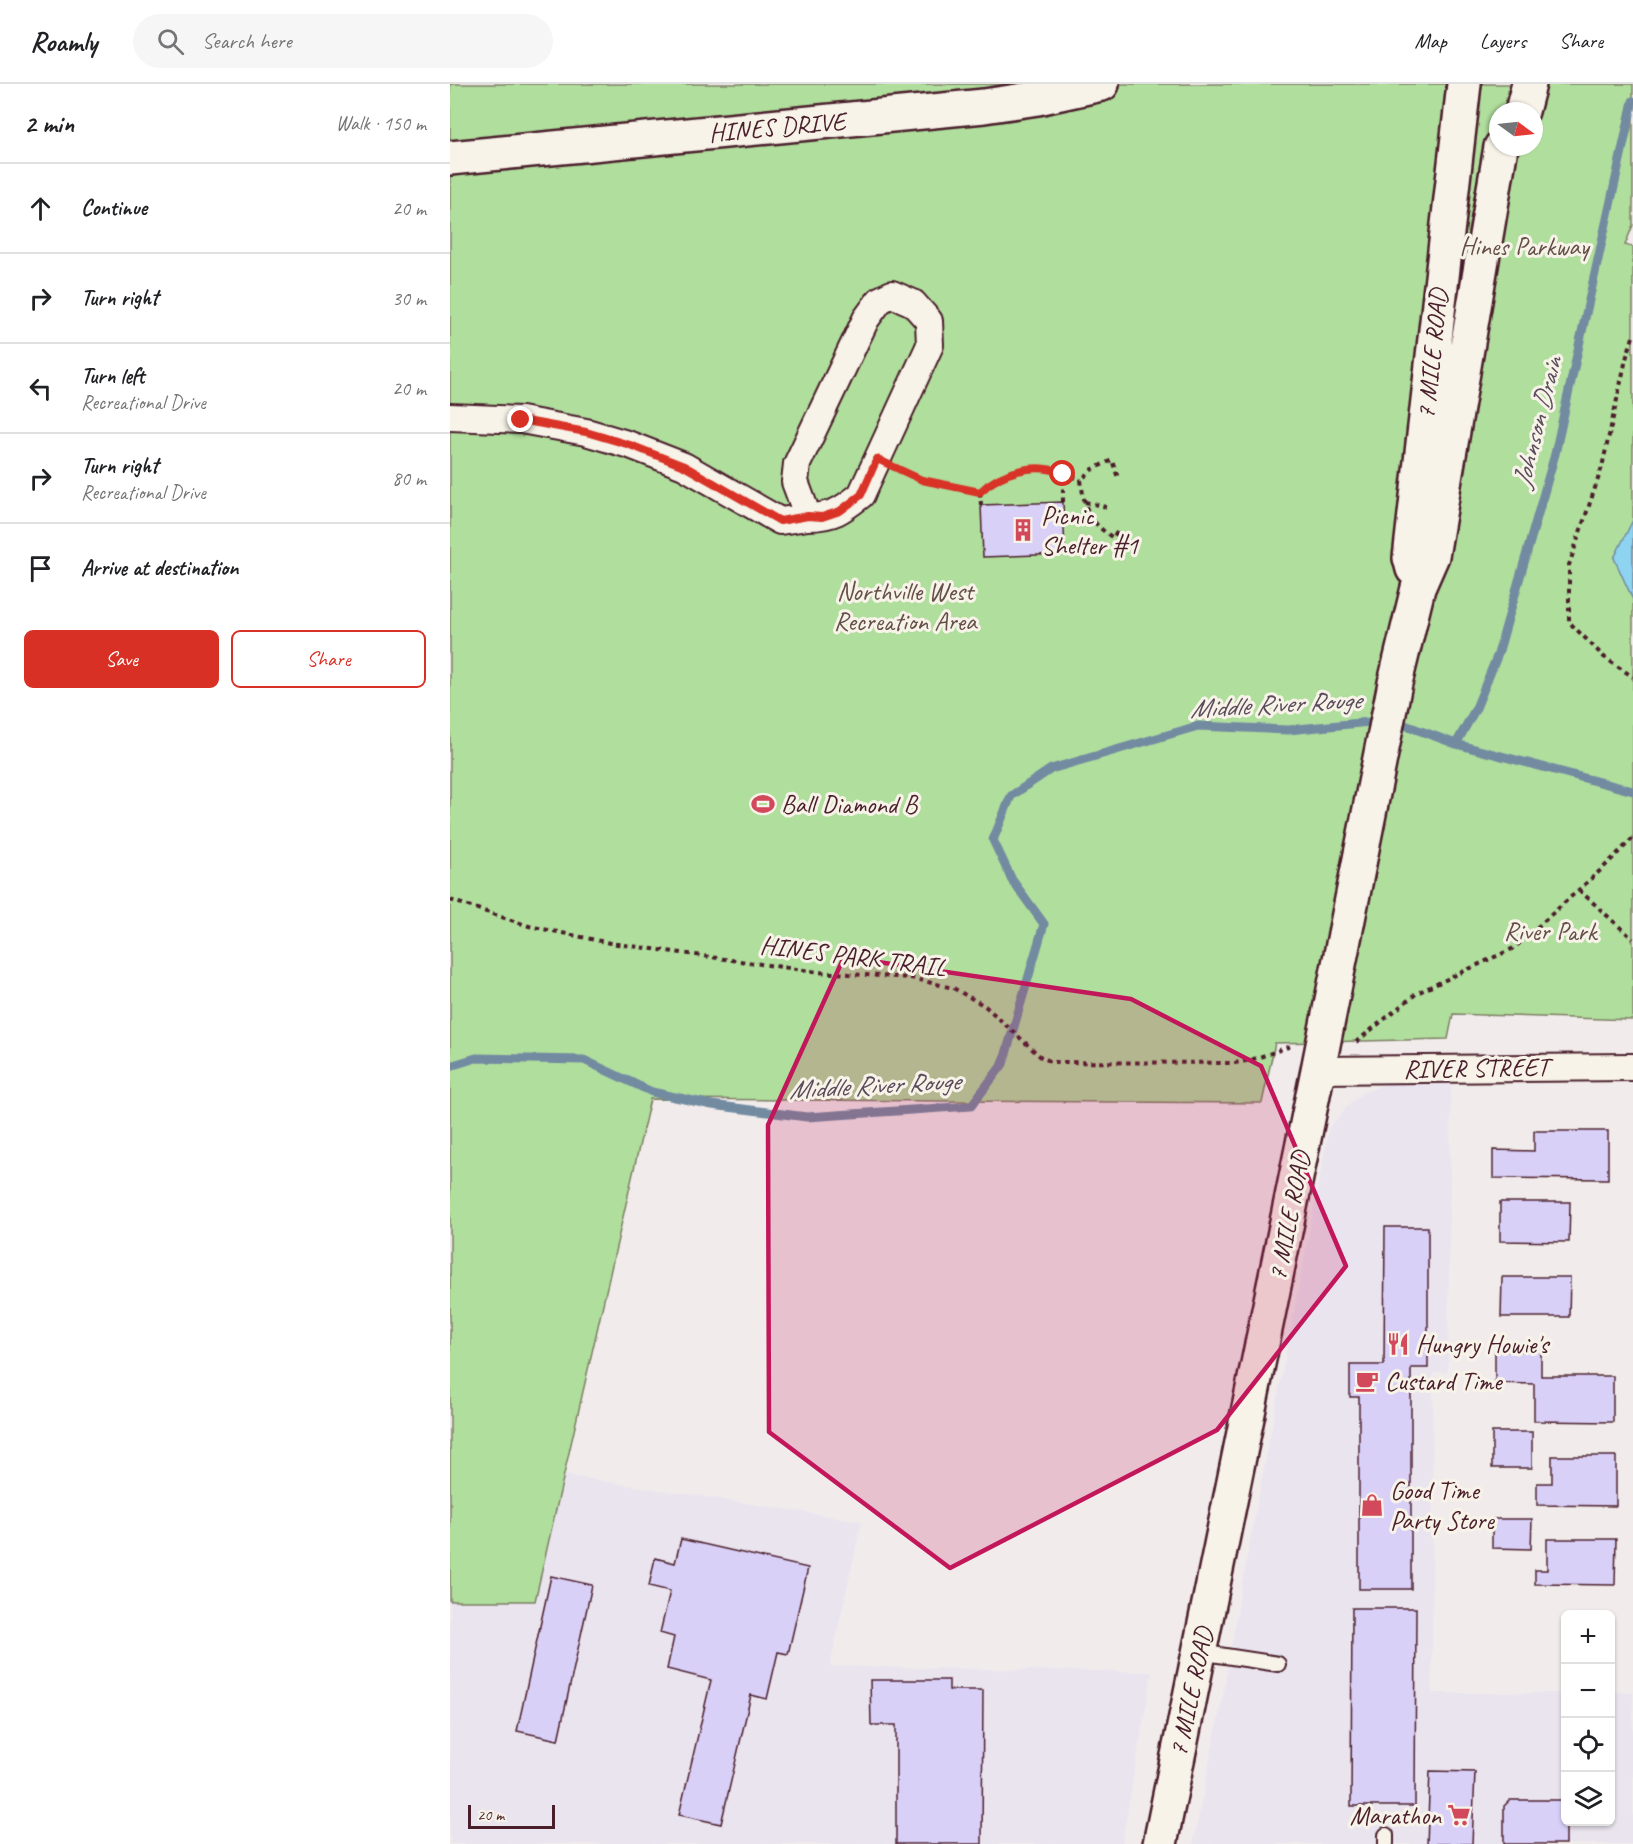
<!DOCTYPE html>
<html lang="en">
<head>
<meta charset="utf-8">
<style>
	body { margin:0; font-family:Caveat,sans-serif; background:#f6f6f6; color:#202124 }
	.controls { position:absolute; right:18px; bottom:18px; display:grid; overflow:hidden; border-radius:9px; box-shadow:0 2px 4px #0004 }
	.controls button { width:54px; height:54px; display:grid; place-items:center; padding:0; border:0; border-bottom:2px solid #e0e0e0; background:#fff; color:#202124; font:30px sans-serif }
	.compass { position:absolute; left:1039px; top:18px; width:54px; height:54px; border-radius:50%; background:#fff; box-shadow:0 2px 4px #0004; rotate:105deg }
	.scale { position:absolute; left:18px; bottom:15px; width:87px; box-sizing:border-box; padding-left:6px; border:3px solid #4a1f2b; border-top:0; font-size:16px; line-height:21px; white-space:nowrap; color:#4a1f2b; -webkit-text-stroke:4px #f7f3e8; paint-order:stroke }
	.stop { position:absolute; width:18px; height:18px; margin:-14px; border:4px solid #d93025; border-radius:50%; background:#fff }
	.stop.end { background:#d93025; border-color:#fff; box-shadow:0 2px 6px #0008 }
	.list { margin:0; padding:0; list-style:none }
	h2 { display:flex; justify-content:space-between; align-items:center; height:78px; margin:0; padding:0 24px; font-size:26px }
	h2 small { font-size:20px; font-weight:400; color:#757577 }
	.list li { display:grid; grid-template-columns:39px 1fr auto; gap:18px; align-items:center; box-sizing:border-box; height:90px; padding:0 24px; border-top:2px solid #e0e0e0 }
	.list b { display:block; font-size:22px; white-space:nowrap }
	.list p { margin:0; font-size:20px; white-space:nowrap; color:#757577 }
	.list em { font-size:20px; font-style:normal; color:#757577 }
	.actions { display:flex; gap:12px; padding:18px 24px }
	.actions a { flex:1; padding:14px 0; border:2px solid #d93025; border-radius:9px; text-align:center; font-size:21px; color:#d93025 }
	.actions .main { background:#d93025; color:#fff }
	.icon { flex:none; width:33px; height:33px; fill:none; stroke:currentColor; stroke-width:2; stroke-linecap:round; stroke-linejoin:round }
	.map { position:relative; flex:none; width:1183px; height:1760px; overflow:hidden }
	header { display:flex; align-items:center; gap:36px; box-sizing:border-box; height:84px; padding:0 30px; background:#fff; border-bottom:2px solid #e0e0e0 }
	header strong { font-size:28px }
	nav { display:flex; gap:33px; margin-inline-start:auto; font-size:21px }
	.search { width:420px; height:54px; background:#f6f6f6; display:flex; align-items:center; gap:15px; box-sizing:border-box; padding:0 21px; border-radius:33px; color:#757577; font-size:22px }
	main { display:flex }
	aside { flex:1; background:#fff }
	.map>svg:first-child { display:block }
</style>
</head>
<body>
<header>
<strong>Roamly</strong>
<div class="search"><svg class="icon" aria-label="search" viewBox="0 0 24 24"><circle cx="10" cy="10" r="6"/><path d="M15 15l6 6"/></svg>Search here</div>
<nav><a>Map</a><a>Layers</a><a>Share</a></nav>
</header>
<main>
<aside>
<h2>2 min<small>Walk · 150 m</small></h2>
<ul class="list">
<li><svg class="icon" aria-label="ahead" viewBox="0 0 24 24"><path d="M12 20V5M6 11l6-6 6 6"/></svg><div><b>Continue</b></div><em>20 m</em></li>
<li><svg class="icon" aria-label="right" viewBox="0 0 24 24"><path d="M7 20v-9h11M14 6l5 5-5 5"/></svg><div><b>Turn right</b></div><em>30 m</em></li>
<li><svg class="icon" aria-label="left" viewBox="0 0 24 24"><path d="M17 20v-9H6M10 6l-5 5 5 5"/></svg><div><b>Turn left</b><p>Recreational Drive</p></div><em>20 m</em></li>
<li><svg class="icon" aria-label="right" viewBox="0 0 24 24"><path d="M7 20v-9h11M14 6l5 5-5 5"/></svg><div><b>Turn right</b><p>Recreational Drive</p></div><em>80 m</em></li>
<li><svg class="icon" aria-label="arrive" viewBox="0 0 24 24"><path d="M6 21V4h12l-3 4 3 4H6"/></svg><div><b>Arrive at destination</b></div></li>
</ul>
<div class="actions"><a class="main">Save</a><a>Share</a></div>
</aside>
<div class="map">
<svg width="1183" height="1760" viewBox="0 0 1183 1760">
	<rect width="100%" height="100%" fill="#f1eceb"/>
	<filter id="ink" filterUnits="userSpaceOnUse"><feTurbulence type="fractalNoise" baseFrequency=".0167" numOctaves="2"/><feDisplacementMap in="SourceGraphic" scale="12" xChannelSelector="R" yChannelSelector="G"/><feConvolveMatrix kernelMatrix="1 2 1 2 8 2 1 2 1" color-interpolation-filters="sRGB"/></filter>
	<g filter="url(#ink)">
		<!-- built -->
		<path fill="#eae4ef" d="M977,997L1001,999L998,1288L983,1289L982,1609H1115L1116,1738H1160L1161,1608H1183V1760H743L773,1610L796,1477L879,1044L900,1019L914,1008L942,998Z
			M114,1391L412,1437L380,1582L702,1588L672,1760H0V1517H85Z"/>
		<!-- park -->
		<path fill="#b0de9d" stroke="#7d7e64" stroke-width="1.5" fill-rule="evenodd" d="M0,0H1183V141L1175,161L1183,163V936L1003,930L998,955L825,959L812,1019L200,1015L85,1517H0ZM1048,27H1084V63H1048Z"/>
		<!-- water -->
		<path fill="#8ed3f0" stroke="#738ba1" stroke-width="1.5" d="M1183,436V516L1164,474Z"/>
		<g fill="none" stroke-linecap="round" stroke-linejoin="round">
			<!-- stream -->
			<path stroke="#738ba1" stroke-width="9" d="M944,637L1006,660L1183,707
				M1006,660L1026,624L1048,570L1105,370L1183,17
				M0,982L26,974L134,976L202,1008L262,1021L357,1033L521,1022L553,980L594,840L562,796L543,756L561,712L601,685L748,642L838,646L930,637"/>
		</g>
		<!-- building -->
		<path fill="#d9d0f8" stroke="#4a1f2b" stroke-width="1.5" d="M613,418L615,470L533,473L531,421Z
			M1084,1047H1158V1095L1043,1094V1066L1084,1067Z
			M1050,1118H1120L1119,1158L1050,1157Z
			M935,1143H978V1284H961V1505H909V1313H900V1281H934Z
			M1052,1193H1120L1119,1233H1051Z
			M1045,1267H1091V1292H1163V1338L1084,1337V1300L1045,1299Z
			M1042,1348H1082V1384H1042Z
			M1102,1372H1166V1422L1087,1421V1399H1102Z
			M1042,1435H1082L1081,1465L1042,1464Z
			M231,1455L358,1484L338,1570L328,1568L317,1615L301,1611L271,1740L229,1731L261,1596L217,1585L224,1553L210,1549L220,1507L199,1502L205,1474L225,1479Z
			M1097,1455H1166L1165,1501L1085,1500V1486H1097Z
			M101,1492L142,1501L108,1656L67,1647Z
			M902,1524H966L965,1722H901Z
			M420,1596H499V1606H533L532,1760H446V1641H421Z
			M980,1687L1025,1688L1022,1760H977Z
			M1060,1716H1111L1116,1721V1760H1054V1722Z"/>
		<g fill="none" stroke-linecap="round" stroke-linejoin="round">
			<!-- lane casing -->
			<g stroke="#4a1f2b" stroke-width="18">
				<path id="lane" d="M749,1568L828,1580
					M936,1751V1760"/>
			</g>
			<!-- street casing -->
			<g stroke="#4a1f2b" stroke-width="30">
				<path id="street" d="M442,210L463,219L479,237L480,261L411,411C392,426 383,433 358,433L345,398L347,380L416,235L430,216Z
					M0,333L71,336L136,348L180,361L234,382L330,437L358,433
					M868,986L1183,983"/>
			</g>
			<!-- secondary casing -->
			<g stroke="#4a1f2b" stroke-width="38">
				<path id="secondary" d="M1072,27L1079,0
					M0,74L534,22L588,14L652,0
					M963,485L960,474L1014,0
					M710,1760L868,986L945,599L968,504L982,472L1051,63"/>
			</g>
			<!-- path -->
			<path stroke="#4a1f2b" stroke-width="4" stroke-dasharray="4.5 4.5" stroke-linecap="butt" d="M1183,253L1176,275L1152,383L1119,481V538L1154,573L1183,593
				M452,387L472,396L530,408C550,389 577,382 604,386C613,388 622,393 631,396
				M530,408L531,421
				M613,418V390
				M635,418L656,423
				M667,448L663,454C638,436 635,427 631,396L643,385L662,376L668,394
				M1129,806L1183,855
				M0,816L79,842L160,859L368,888L461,894L503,904L535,922L591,973L602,978L785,979L801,976L841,962
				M906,958L967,909L1064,864L1152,785L1183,754"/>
			<!-- lane -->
			<use href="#lane" stroke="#f7f3e8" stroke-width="14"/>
			<!-- street -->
			<use href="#street" stroke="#f7f3e8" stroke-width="26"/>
			<!-- secondary -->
			<use href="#secondary" stroke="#f7f3e8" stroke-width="33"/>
		</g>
	</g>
	<g fill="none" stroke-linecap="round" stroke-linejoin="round" filter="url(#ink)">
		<!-- route -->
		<path stroke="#d93025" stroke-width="8" d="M71,336L136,348L180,361L234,382L330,437L358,432L372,433L390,427L411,411L427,375L472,396L530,408C550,388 587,377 613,390"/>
	</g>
	<!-- marked area -->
	<path fill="#c2185b" fill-opacity="0.2" stroke="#c2185b" stroke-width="4.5" stroke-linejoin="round" d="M394,873L681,915L811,982L896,1182L767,1346L500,1484L319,1348L318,1041Z"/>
	<!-- icons -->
	<defs>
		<g id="building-bare" transform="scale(1.8)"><path d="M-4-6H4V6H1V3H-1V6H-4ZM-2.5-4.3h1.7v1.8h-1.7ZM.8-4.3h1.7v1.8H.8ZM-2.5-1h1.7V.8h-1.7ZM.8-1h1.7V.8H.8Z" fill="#d1495b" stroke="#f7f3e8" stroke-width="2.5" paint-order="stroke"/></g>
		<g id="stadium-bare" transform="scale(1.8)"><path d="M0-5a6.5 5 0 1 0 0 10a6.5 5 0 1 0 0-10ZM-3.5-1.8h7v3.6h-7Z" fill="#d1495b" stroke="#f7f3e8" stroke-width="2.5" paint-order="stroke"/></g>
		<g id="restaurant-bare" transform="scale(1.8)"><path d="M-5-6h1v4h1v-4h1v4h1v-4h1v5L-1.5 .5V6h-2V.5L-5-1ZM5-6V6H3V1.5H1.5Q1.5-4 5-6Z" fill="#d1495b" stroke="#f7f3e8" stroke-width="2.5" paint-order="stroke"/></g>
		<g id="cafe-bare" transform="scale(1.8)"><path d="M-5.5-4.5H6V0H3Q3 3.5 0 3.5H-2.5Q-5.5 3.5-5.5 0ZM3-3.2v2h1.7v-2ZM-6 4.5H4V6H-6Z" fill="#d1495b" stroke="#f7f3e8" stroke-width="2.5" paint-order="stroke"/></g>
		<g id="shop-bare" transform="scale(1.8)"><path d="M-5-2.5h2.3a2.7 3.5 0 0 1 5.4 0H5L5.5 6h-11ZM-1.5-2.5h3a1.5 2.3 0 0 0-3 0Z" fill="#d1495b" stroke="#f7f3e8" stroke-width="2.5" paint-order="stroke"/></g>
		<g id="supermarket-bare" transform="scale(1.8)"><path d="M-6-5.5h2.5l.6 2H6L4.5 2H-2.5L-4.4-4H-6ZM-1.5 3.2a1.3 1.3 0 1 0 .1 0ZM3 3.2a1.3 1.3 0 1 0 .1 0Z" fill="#d1495b" stroke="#f7f3e8" stroke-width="2.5" paint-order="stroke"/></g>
	</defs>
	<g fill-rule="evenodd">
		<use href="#building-bare" x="573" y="446"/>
		<use href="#stadium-bare" x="313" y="720"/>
		<use href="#restaurant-bare" x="948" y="1260"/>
		<use href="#cafe-bare" x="917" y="1297"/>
		<use href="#shop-bare" x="922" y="1421"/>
		<use href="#supermarket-bare" x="1009" y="1731"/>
	</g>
	<g text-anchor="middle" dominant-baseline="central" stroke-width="6" stroke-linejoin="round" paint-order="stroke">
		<!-- street labels -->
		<g font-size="26" fill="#4a1f2b" stroke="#f7f3e8">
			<text transform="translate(327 43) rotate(-5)">HINES DRIVE</text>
			<text transform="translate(982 270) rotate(-84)">7 MILE ROAD</text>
			<text transform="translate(403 872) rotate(7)">HINES PARK TRAIL</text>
			<text transform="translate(1026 984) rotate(-1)">RIVER STREET</text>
			<text transform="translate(839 1132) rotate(-79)">7 MILE ROAD</text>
			<text transform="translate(741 1608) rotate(-78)">7 MILE ROAD</text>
		</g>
		<!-- park labels -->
		<g font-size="26" fill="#644f48" stroke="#f7f3e8">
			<text x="1074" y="162">Hines Parkway</text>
			<text x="455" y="507">Northville West<tspan x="455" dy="30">Recreation Area</tspan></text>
			<text x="1100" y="847">River Park</text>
		</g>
		<!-- poi labels -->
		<g font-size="26" fill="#4a1f2b" stroke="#f7f3e8" text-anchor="start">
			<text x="591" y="431">Picnic<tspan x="591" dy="30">Shelter #1</tspan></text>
			<text x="331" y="720">Ball Diamond B</text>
			<text x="966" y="1260">Hungry Howie's</text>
			<text x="935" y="1297">Custard Time</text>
			<text x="940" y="1406">Good Time<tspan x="940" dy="30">Party Store</tspan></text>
			<text x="991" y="1731" text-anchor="end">Marathon</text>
		</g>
		<!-- water labels -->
		<g font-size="27" font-style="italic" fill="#5b4c5c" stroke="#f7f3e8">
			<text transform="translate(1087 338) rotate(-76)">Johnson Drain</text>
			<text transform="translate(825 620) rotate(-3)">Middle River Rouge</text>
			<text transform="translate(424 1001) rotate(-3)">Middle River Rouge</text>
		</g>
	</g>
</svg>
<div class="controls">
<button>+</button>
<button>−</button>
<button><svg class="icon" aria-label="locate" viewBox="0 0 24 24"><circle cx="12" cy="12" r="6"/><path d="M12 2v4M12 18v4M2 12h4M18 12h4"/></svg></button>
<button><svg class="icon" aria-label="layers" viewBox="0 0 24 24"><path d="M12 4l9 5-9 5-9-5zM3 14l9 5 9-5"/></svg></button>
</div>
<svg class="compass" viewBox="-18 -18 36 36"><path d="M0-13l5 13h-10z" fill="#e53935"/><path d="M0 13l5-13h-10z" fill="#757577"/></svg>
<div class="scale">20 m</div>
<div class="stop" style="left:613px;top:390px"></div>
<div class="stop end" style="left:71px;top:336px"></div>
</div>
</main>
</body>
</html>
